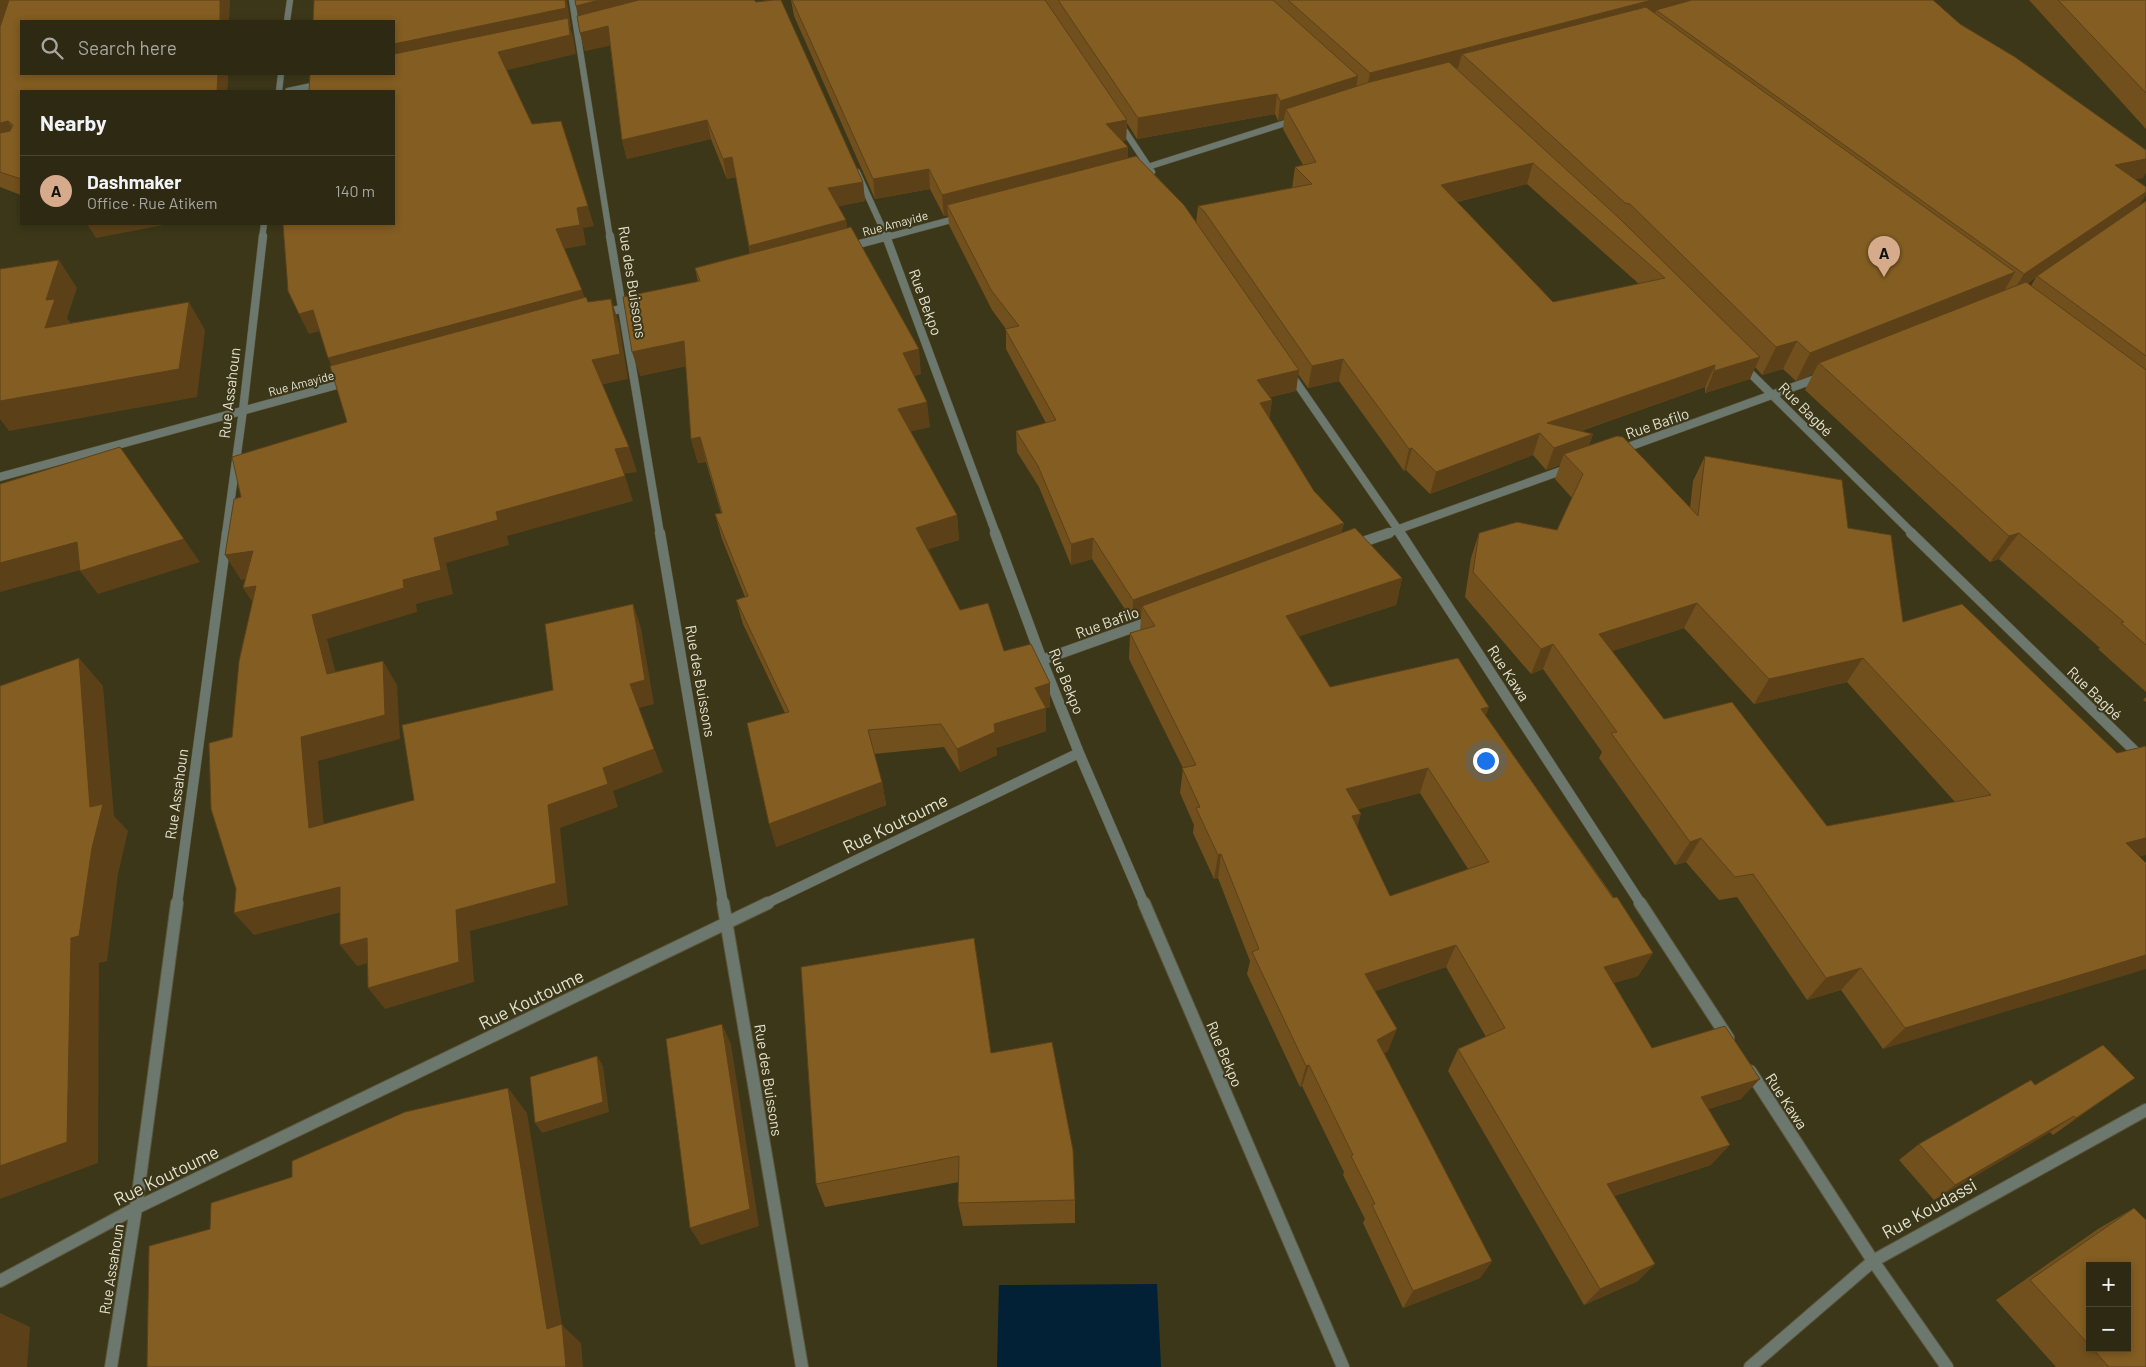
<!DOCTYPE html>
<html lang="en">
<head>
<meta charset="utf-8">
<style>
	body { margin:0; font-family:Barlow,sans-serif; background:#393521; color:#f1f3f6 }
	.controls { position:absolute; right:15px; bottom:15px; display:grid; overflow:hidden; border-radius:0px; box-shadow:0 2px 8px #0003 }
	.controls button { width:45px; height:45px; display:grid; place-items:center; padding:0; border:0; border-bottom:1px solid #484533; background:#2d2913; color:#f1f3f6; font:25px sans-serif }
	.you { position:absolute; left:1485px; top:760px; width:18px; height:18px; margin:-12px; border:4px solid #fff; border-radius:50%; background:#1a73e8; box-shadow:0 0 0 8px #1a73e833 }
	.badge { display:grid; place-items:center; width:32px; height:32px; border-radius:50%; background:#d6ab8b; color:#111; font-size:16px; font-weight:700 }
	.pin { position:absolute; translate:-50% -41px; filter:drop-shadow(0 1px 2px #0008) }
	.pin::after { content:''; position:absolute; top:26px; width:18px; height:15px; background:inherit; clip-path:polygon(0 0,100% 0,50% 100%) }
	.list { margin:0; padding:0; list-style:none }
	h2 { display:flex; justify-content:space-between; align-items:center; height:65px; margin:0; padding:0 20px; font-size:21px }
	h2 small { font-size:16px; font-weight:400; color:#a7a6a0 }
	.list li { display:grid; grid-template-columns:32px 1fr auto; gap:15px; align-items:center; box-sizing:border-box; height:70px; padding:0 20px; border-top:1px solid #484533 }
	.list b { display:block; font-size:19px; white-space:nowrap }
	.list p { margin:0; font-size:16px; white-space:nowrap; color:#a7a6a0 }
	.list em { font-size:16px; font-style:normal; color:#a7a6a0 }
	.icon { flex:none; width:28px; height:28px; fill:none; stroke:currentColor; stroke-width:2; stroke-linecap:round; stroke-linejoin:round }
	.map { position:relative; flex:none; width:2146px; height:1367px; overflow:hidden }
	.search { position:absolute; background:#2d2913; box-shadow:0 2px 8px #0003; left:20px; top:20px; width:375px; height:55px; display:flex; align-items:center; gap:12px; box-sizing:border-box; padding:0 18px; border-radius:0px; color:#a7a6a0; font-size:19px }
	.panel { position:absolute; background:#2d2913; box-shadow:0 2px 8px #0003; left:20px; top:90px; width:375px; height:135px; border-radius:0px }
	.map>svg:first-child { display:block }
</style>
</head>
<body>
<div class="map">
<svg width="2146" height="1367" viewBox="0 0 2146 1367">
	<rect width="100%" height="100%" fill="#3c3719"/>
	<!-- water -->
	<path fill="#022136" d="M1157,1284L1161,1367H997L999,1285Z"/>
	<g fill="none" stroke-linecap="round" stroke-linejoin="round">
		<!-- minor-far3 casing -->
		<g stroke="#5a563a" stroke-width="7">
			<path id="minor-far3" d="M572,0L610,238
				M287,21L290,0
				M279,91L281,74
				M288,91L321,84
				M1119,122L1152,172
				M1135,171L1295,120
				M857,172L887,238
				M262,238L264,224
				M884,238L962,217"/>
		</g>
		<!-- minor-far2 casing -->
		<g stroke="#5a563a" stroke-width="9">
			<path id="minor-far2" d="M610,236L660,534
				M886,236L996,534
				M848,247L889,236
				M602,314L638,304
				M1742,365L1913,534
				M1289,372L1401,534
				M1620,450L1821,377
				M0,477L348,382
				M226,534L243,410L263,236
				M1385,534L1569,468"/>
		</g>
		<!-- minor-far1 casing -->
		<g stroke="#5a563a" stroke-width="11">
			<path id="minor-far1" d="M660,533L723,904
				M995,533L1042,660L1079,753L1144,904
				M1400,533L1641,904
				M1911,533L2146,762
				M1354,545L1389,533
				M1042,660L1154,620
				M177,904L227,533
				M765,904L1079,753"/>
		</g>
		<!-- minor casing -->
		<g stroke="#5a563a" stroke-width="14">
			<path id="minor" d="M723,903L802,1367
				M1144,903L1343,1367
				M1640,903L1728,1038
				M1750,1071L1873,1261L1947,1367
				M0,1281L136,1208L768,903
				M111,1367L136,1208L177,903
				M1750,1367L1873,1261L2146,1110"/>
		</g>
		<!-- minor-far3 -->
		<use href="#minor-far3" stroke="#6c786e" stroke-width="6"/>
		<!-- minor-far2 -->
		<use href="#minor-far2" stroke="#6c786e" stroke-width="8"/>
		<!-- minor-far1 -->
		<use href="#minor-far1" stroke="#6c786e" stroke-width="10"/>
		<!-- minor -->
		<use href="#minor" stroke="#6c786e" stroke-width="12"/>
	</g>
	<!-- wall -->
	<path fill="#71501d" fill-rule="evenodd" d="M0,0L21,74H228L227,91H21V195L0,187Z
		M791,0H1933L1960,24L2143,178L2135,179L2146,187V195L2138,206L2146,201V692L2098,649L2100,648L1999,559L1990,562L1805,390L1813,374L1796,381L1783,369L1762,375L1755,367L1750,379L1705,393V387L1581,431L1593,434L1589,445L1690,508L1693,481L1705,456L1848,528L1903,622L2139,857L1883,1049L1841,990L1807,1000L1737,897L1719,900L1686,862L1675,865L1599,758L1602,752L1543,669L1531,674L1465,597L1471,558L1479,533L1557,530L1572,498L1555,479L1560,465L1546,470L1533,455L1430,494L1406,470L1404,471L1339,381L1308,388L1298,374L1296,391L1270,397L1272,400L1269,419L1314,491L1344,523L1341,533L1402,578L1396,605L1299,636L1330,687L1486,716L1653,953L1638,976L1613,983L1652,1048L1741,1099L1708,1109L1711,1165L1614,1196L1638,1281L1584,1305L1448,1071L1458,1049L1486,1037L1446,967L1375,991L1388,1051L1384,1053L1492,1261L1480,1278L1403,1308L1363,1223L1365,1219L1343,1175L1344,1172L1302,1086L1300,1087L1247,974L1250,961L1218,878L1214,879L1193,833L1194,825L1180,793L1183,768L1129,659L1130,633L1140,630L1141,617L1132,620L1092,559L1071,565L1039,487L1017,452L1016,431L1046,423L1006,349V329L992,310L949,225L948,215L944,216L930,189L875,199L794,16ZM1275,114L1278,121L1284,119L1283,129L1303,165L1295,167L1292,188L1198,206L1196,223L1128,158L1122,141L1126,140L1127,123L1137,139ZM1527,184L1639,284L1553,302L1457,202ZM2036,277L2031,286L2028,283ZM1684,628L1754,704L1847,682L1955,802L1827,826L1664,719L1612,651ZM1420,793L1468,869L1390,896L1357,827L1358,809Z
		M2029,0H2146V129Z
		M579,15L863,182L865,201L838,206L846,220L847,228L921,374L914,376L930,427L910,431L957,515L959,540L928,549L960,610L1004,651L1050,707L1046,708V731L996,748L997,755L960,772L944,747L874,754L882,782L886,805L776,847L785,713L743,624L736,600L745,597L722,539L715,514L721,513L706,462L698,463L691,439L686,366L640,376L698,282L695,268L750,254L736,177L727,179L711,139L627,159L622,140L610,45L585,51L580,33Z
		M2146,697V702L2143,700Z
		M991,1053L1075,1200V1223L963,1226L958,1203L959,1182L825,1207L816,1184Z
		M2035,1085L2110,1095L2053,1135L2050,1132L1934,1200L1899,1160L1919,1144Z
		M2134,1208L2146,1367H2056L1996,1300L2098,1229ZM2090,1266L2127,1348H2090Z"/>
	<!-- shaded-wall -->
	<path fill="#5c4118" d="M0,0H16L0,50Z
		M220,0H230L229,21H220Z
		M565,0H567L571,27H570L573,36L576,54L504,71L394,64V44Z
		M599,0H675L581,24L576,6Z
		M1652,0H1719L1656,10L1654,17L1462,54L1458,68L1366,92L1370,73Z
		M608,26L613,45L585,51L580,33Z
		M218,74H228L227,91H217Z
		M1358,76L1355,96L1286,109L1284,119L1278,121L1280,101Z
		M1277,94L1275,114L1137,139L1138,118Z
		M707,120L711,139L627,159L622,140Z
		M1127,120L1126,140L1105,144L1106,124Z
		M8,121L20,141L0,146V123Z
		M1128,147V167L947,205L948,215L944,216L942,195Z
		M732,157L736,177L727,179L723,159Z
		M2146,159V173L2143,178L2102,185L2115,165Z
		M1533,163L1527,184L1436,207L1441,185Z
		M929,169L930,189L875,199L873,179Z
		M863,182L865,201L831,208L828,188Z
		M2146,192V195L2136,210L2037,276L2036,277L2011,294L2024,274Z
		M588,206L594,226L583,228L586,245L563,249L556,229L577,208Z
		M846,220L849,240L753,266L749,246Z
		M87,224H169L96,238Z
		M59,260L77,288L67,318L73,326L45,328L46,300Z
		M2015,272L1999,300L1819,363L1813,374L1796,381L1810,353Z
		M582,290L589,311L338,379L328,358Z
		M611,299L619,323L628,379L600,385L592,360Z
		M189,302L205,330L197,397L9,431L0,419V374Z
		M313,310L323,330L309,334L299,314Z
		M684,341L691,365L640,376L632,352Z
		M1797,341L1783,369L1762,375L1776,347Z
		M919,349L921,374L906,378L903,353Z
		M1760,357L1750,379L1705,393L1714,371Z
		M1343,359L1339,381L1308,388L1312,366Z
		M1715,365L1705,387L1549,442L1547,423Z
		M1299,370L1296,391L1254,400L1257,380Z
		M1272,400L1269,421L1260,403Z
		M927,402L930,427L901,434L898,409Z
		M1540,433L1533,455L1430,494L1436,472Z
		M1593,434L1585,456L1564,454L1560,465L1546,470L1554,448Z
		M700,437L706,462L698,463L691,439Z
		M629,447L637,472L623,474L615,449Z
		M1412,448L1406,470L1404,471L1409,449Z
		M625,476L633,501L507,536L509,545L446,563L453,594L416,604L417,612L327,639L342,697L327,674L312,615L403,580L434,538L496,512Z
		M957,515L959,540L919,552L916,528Z
		M1344,523L1339,543L1142,606L1141,617L1132,620L1133,600Z
		M2019,533L1999,559L1990,562L2009,536Z
		M1093,538L1092,559L1071,565V544Z
		M184,539L200,562L98,594L80,571Z
		M77,542L95,566L0,592V563Z
		M253,551L268,575L241,580L225,555Z
		M1402,578L1396,605L1282,642L1286,616Z
		M256,586L259,612L243,588Z
		M1697,603L1684,628L1588,659L1599,634Z
		M633,604L641,628L654,704L639,708L663,772L613,791L618,807L560,828L568,905L470,931L474,982L385,1009L368,988L456,910L548,805L630,684Z
		M1553,644L1543,669L1531,674L1541,649Z
		M79,658L103,686L114,816L128,831L118,874L107,961L99,963L98,1163L0,1199V1166L71,938L90,807Z
		M1863,658L1847,682L1754,704L1769,679Z
		M383,661L397,685L400,739L318,761L326,850L309,828L301,737Z
		M1050,683V707L1046,708V731L996,748L997,755L960,772L957,749L994,724L1035,688Z
		M1489,707L1480,733L1481,709Z
		M1428,768L1420,793L1340,814L1346,789Z
		M882,782L886,805L776,847L769,824Z
		M1361,814L1354,838L1352,816Z
		M1701,838L1686,862L1675,865L1690,842Z
		M2146,838V855L2101,866L2126,843Z
		M1221,854L1218,878L1214,879L1218,855Z
		M340,887L357,908L254,935L234,913Z
		M367,938L383,959L357,966L340,945Z
		M1456,945L1446,967L1357,997L1365,974Z
		M1653,953L1638,976L1590,990L1604,967Z
		M2146,955V969L1883,1049L1905,1028Z
		M1861,968L1841,990L1807,1000L1826,978Z
		M722,1024L731,1044L759,1226L701,1245L690,1228Z
		M1397,1029L1388,1051L1369,1061L1377,1040Z
		M597,1056L603,1066L609,1112L542,1133L535,1123Z
		M1309,1065L1302,1086L1300,1087L1306,1066Z
		M2135,1078L2110,1095L2053,1135L2076,1118Z
		M1760,1079L1741,1099L1683,1117L1701,1097Z
		M508,1088L527,1113L562,1325L581,1343L583,1367H566L547,1329Z
		M2074,1116L2050,1132L1934,1200L1955,1185Z
		M1730,1145L1711,1165L1591,1203L1607,1184Z
		M1492,1261L1480,1278L1403,1308L1413,1291Z
		M1655,1264L1638,1281L1584,1305L1600,1289Z
		M0,1313L30,1327L27,1367H0Z"/>
	<!-- building -->
	<path fill="#835d22" stroke="#5c4118" fill-rule="evenodd" d="M9,0H220V21H21V74H218L217,91H21V179L0,172V133L10,131L13,125L8,121L0,123V27Z
		M314,0H565L566,8L394,44V21H313Z
		M575,0H599L576,6Z
		M639,0H754L756,2L774,0H781L863,182L828,188L846,220L749,246L732,157L723,159L707,120L622,140L608,26L580,33L577,16Z
		M792,0H1045L1127,120L1106,124L1128,147L942,195L929,169L873,179Z
		M1058,0H1273L1358,76L1280,101L1277,94L1138,118Z
		M1288,0H1652L1370,73Z
		M1692,0H1933L1960,24L2015,57L2146,150V159L2115,165L2146,187V192L2024,274L1656,10Z
		M2058,0H2146V93Z
		M1646,7L2015,272L1810,353L1797,341L1776,347L1630,204L1625,203L1462,54Z
		M568,18L570,35L498,52L532,124L561,121L588,206L577,208L580,225L556,229L582,290L328,358L313,310L299,314L288,291L283,224H394V91H309L310,74H394V54Z
		M1449,62L1619,218L1760,357L1714,371L1715,365L1547,423L1593,434L1554,448L1540,433L1436,472L1412,448L1409,449L1343,359L1312,366L1204,211L1198,206L1312,184L1295,167L1316,162L1286,109L1370,82ZM1533,163L1665,278L1553,302L1441,185Z
		M1136,156L1184,205L1299,370L1257,380L1272,400L1260,403L1314,491L1344,523L1133,600L1093,538L1071,544L1038,466L1016,431L1056,420L1005,329L1019,326L991,290L947,205Z
		M2146,201V356L2037,276Z
		M851,227L919,349L903,353L927,402L898,409L957,515L916,528L960,610L988,603L1004,651L1031,644L1050,683L1035,688L1046,708L994,724L995,732L957,749L941,724L868,730L882,782L769,824L747,723L789,712L736,600L748,596L715,514L722,513L700,437L691,439L684,341L632,352L623,297L700,281L695,268Z
		M59,260L46,300L55,299L45,328L189,302L179,369L0,401V269Z
		M2026,282L2146,370V645L2121,623L2124,622L2019,533L2009,536L1819,363Z
		M586,297L588,302L611,299L620,354L592,360L629,447L615,449L625,476L496,512L498,520L434,538L441,570L403,580L404,588L312,615L327,674L383,661L385,715L301,737L309,828L414,800L402,725L553,690L545,624L633,604L645,680L630,684L654,749L603,768L608,784L548,805L556,883L456,910L459,962L368,988L367,938L340,945V887L234,913L236,889L211,809L209,743L232,737L239,661L256,586L243,588L253,551L225,555L234,499L241,497L232,457L347,422L330,366Z
		M1617,436L1623,437L1698,516L1705,456L1842,480L1848,528L1891,535L1903,622L1962,604L2117,753L2146,746V838L2126,843L2146,863V955L1905,1028L1861,968L1826,978L1753,874L1735,877L1701,838L1690,842L1611,733L1617,732L1553,644L1541,649L1473,572L1479,533L1517,522L1557,530L1583,474L1564,454ZM1697,603L1769,679L1863,658L1991,795L1827,826L1732,702L1664,719L1599,634Z
		M120,447L184,539L80,571L77,542L0,563V484Z
		M1355,528L1402,578L1286,616L1330,687L1458,658L1489,707L1481,709L1613,898L1617,897L1653,953L1604,967L1652,1048L1725,1026L1760,1079L1701,1097L1730,1145L1607,1184L1655,1264L1600,1289L1458,1049L1505,1028L1456,945L1365,974L1397,1029L1377,1040L1492,1261L1413,1291L1372,1205L1375,1204L1351,1156L1353,1155L1309,1065L1306,1066L1252,952L1259,949L1221,854L1218,855L1196,808L1200,807L1182,768L1196,765L1130,633L1155,626L1142,606ZM1428,768L1489,862L1390,896L1352,816L1361,814L1346,789Z
		M79,658L90,807L103,804L92,848L79,936L71,938L67,1142L0,1166V686Z
		M974,938L991,1053L1052,1042L1073,1150L1075,1200L958,1203L959,1156L816,1184L801,967Z
		M722,1024L750,1209L690,1228L666,1039Z
		M2103,1045L2135,1078L2076,1118L2074,1116L1955,1185L1919,1144L2031,1080L2035,1085Z
		M597,1056L603,1102L535,1123L530,1077Z
		M508,1088L547,1329L562,1324L566,1367H147L149,1246L210,1229L211,1203L292,1177V1161L405,1112Z
		M2134,1208L2146,1220V1367H2109L2092,1348H2127V1266H2090V1346L2030,1280Z"/>
	<g text-anchor="middle" dominant-baseline="central" stroke-width="4" stroke-linejoin="round" paint-order="stroke">
		<!-- far-street labels -->
		<g font-size="12" fill="#e4e1d0" stroke="#3c3719">
			<text transform="translate(895 223) rotate(-15)">Rue Amayide</text>
			<text transform="translate(301 383) rotate(-15)">Rue Amayide</text>
		</g>
		<!-- street labels -->
		<g font-size="15" fill="#e4e1d0" stroke="#3c3719">
			<text transform="translate(633 282) rotate(81)">Rue des Buissons</text>
			<text transform="translate(926 302) rotate(70)">Rue Bekpo</text>
			<text transform="translate(229 393) rotate(-83)">Rue Assahoun</text>
			<text transform="translate(1806 409) rotate(45)">Rue Bagbé</text>
			<text transform="translate(1657 423) rotate(-19)">Rue Bafilo</text>
			<text transform="translate(1107 622) rotate(-20)">Rue Bafilo</text>
			<text transform="translate(1509 673) rotate(57)">Rue Kawa</text>
			<text transform="translate(701 681) rotate(80)">Rue des Buissons</text>
			<text transform="translate(1067 681) rotate(68)">Rue Bekpo</text>
			<text transform="translate(2095 693) rotate(44)">Rue Bagbé</text>
			<text transform="translate(176 794) rotate(-82)">Rue Assahoun</text>
			<text transform="translate(1225 1054) rotate(67)">Rue Bekpo</text>
			<text transform="translate(769 1080) rotate(81)">Rue des Buissons</text>
			<text transform="translate(1787 1101) rotate(57)">Rue Kawa</text>
			<text transform="translate(111 1269) rotate(-81)">Rue Assahoun</text>
		</g>
		<!-- near-street labels -->
		<g font-size="18" fill="#e4e1d0" stroke="#3c3719">
			<text transform="translate(895 823) rotate(-26)">Rue Koutoume</text>
			<text transform="translate(531 999) rotate(-26)">Rue Koutoume</text>
			<text transform="translate(166 1175) rotate(-26)">Rue Koutoume</text>
			<text transform="translate(1929 1208) rotate(-29)">Rue Koudassi</text>
		</g>
	</g>
</svg>
<div class="controls">
<button>+</button>
<button>−</button>
</div>
<div class="you"></div>
<div class="pin badge" style="left:1884px;top:277px">A</div>
<div class="search"><svg class="icon" aria-label="search" viewBox="0 0 24 24"><circle cx="10" cy="10" r="6"/><path d="M15 15l6 6"/></svg>Search here</div>
<section class="panel">
<h2>Nearby<small></small></h2>
<ul class="list">
<li><span class="badge">A</span><div><b>Dashmaker</b><p>Office · Rue Atikem</p></div><em>140 m</em></li>
</ul>
</section>
</div>
</body>
</html>
